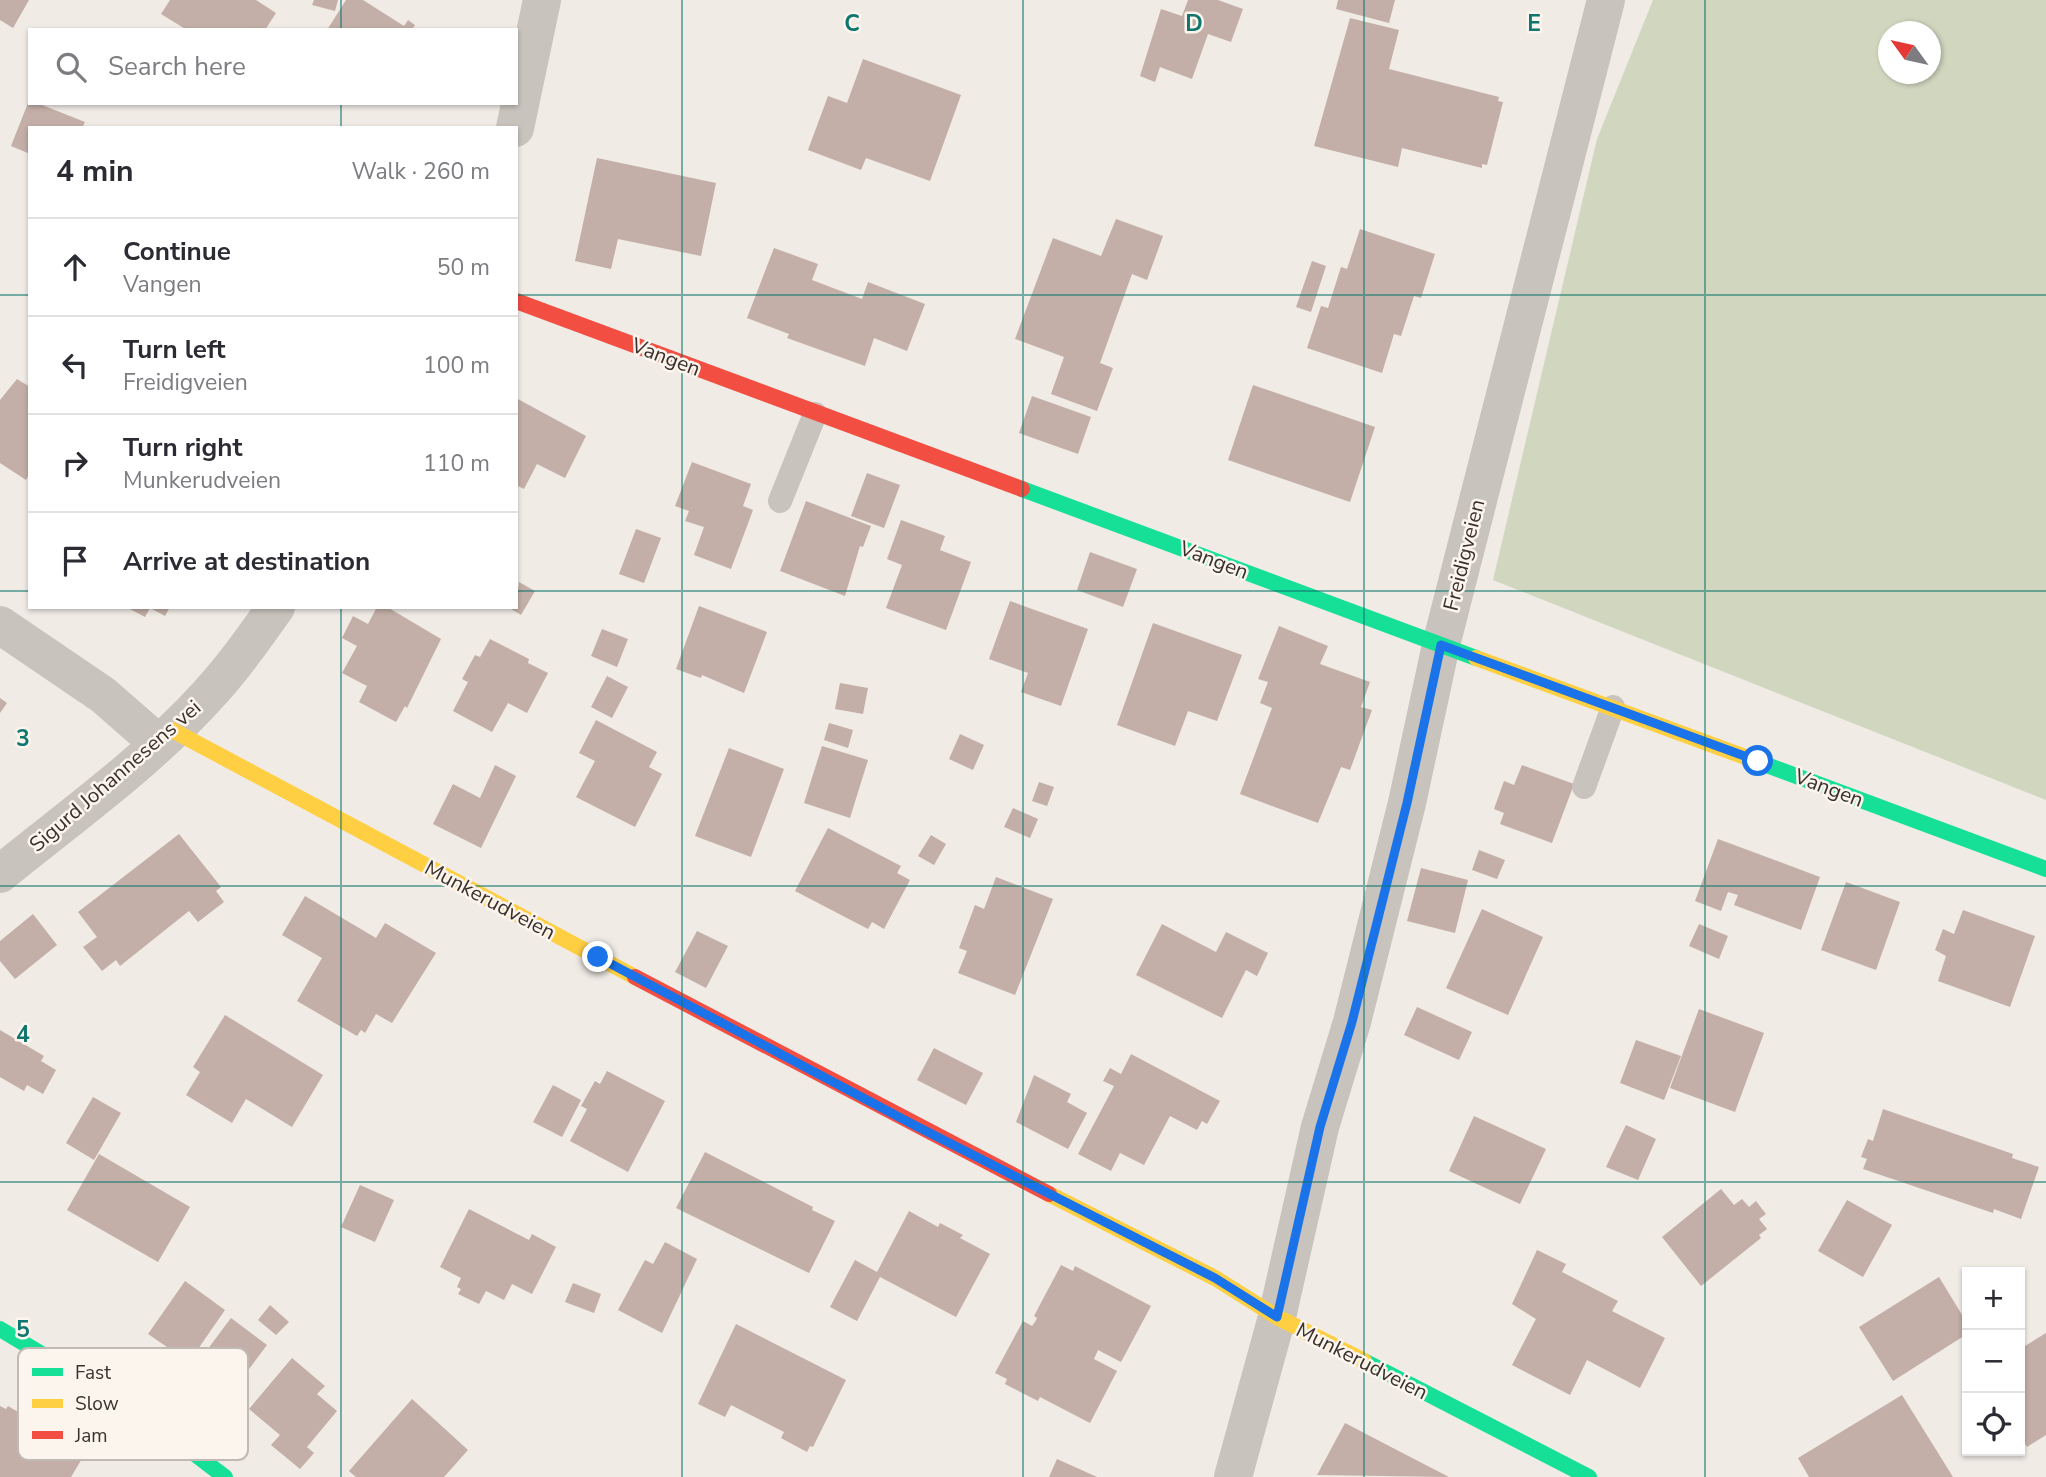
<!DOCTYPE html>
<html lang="en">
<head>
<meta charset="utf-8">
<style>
	body { margin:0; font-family:"Nunito Sans",sans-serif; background:#f7f7f7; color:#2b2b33 }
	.controls { position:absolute; right:21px; bottom:21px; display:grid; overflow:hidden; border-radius:0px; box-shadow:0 2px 5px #0004 }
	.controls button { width:63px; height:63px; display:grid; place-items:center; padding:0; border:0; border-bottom:2px solid #e1e1e2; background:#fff; color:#2b2b33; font:35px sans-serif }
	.compass { position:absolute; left:1878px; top:21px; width:63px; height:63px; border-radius:50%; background:#fff; box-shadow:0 2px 5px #0004; rotate:303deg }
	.stop { position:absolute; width:21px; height:21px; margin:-16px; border:5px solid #1a73e8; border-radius:50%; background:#fff }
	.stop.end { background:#1a73e8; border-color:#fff; box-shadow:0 2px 7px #0008 }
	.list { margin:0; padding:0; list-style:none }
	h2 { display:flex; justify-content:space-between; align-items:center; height:91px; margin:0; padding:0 28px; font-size:30px }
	h2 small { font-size:23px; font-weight:400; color:#7c7c81 }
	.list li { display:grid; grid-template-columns:46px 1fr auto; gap:21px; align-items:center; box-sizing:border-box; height:98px; padding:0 28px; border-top:2px solid #e1e1e2 }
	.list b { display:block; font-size:26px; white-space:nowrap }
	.list p { margin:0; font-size:23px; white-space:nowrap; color:#7c7c81 }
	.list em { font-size:23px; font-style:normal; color:#7c7c81 }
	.icon { flex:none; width:38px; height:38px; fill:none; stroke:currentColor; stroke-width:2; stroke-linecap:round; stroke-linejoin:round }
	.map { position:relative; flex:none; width:2046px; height:1477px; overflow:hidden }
	.search { position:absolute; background:#fff; box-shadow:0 2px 5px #0004; left:28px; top:28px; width:490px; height:77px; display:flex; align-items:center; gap:18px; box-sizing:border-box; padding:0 24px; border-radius:0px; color:#7c7c81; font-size:26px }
	.panel { position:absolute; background:#fff; box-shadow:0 2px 5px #0004; left:28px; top:126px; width:490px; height:483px; border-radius:0px }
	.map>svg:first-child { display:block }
</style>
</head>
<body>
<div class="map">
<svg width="2046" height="1477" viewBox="0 0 2046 1477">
	<rect width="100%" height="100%" fill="#f0ebe5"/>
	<!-- green -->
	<path fill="#d1d6bf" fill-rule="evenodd" d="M1653,0H2046V800L1493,580L1597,139ZM1888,32H1930V74H1888Z"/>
	<!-- building -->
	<path fill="#c3afa7" d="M0,0H29L13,28L0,20Z
		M170,0H256L276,13L265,30H187L161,14Z
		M314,0H338L335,11L312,5Z
		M346,0H363L404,26L408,20L415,25L412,30H327Z
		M1188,0H1218L1243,9L1231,42L1208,34L1192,79L1160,67L1155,82L1140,76L1161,9L1182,16Z
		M1338,0H1395L1389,23L1336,9Z
		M1350,18L1399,30L1389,69L1499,97L1498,101L1503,102L1487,165L1482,164V168L1402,148L1398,167L1314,146Z
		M863,59L961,95L930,181L866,158L861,170L808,150L828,96L847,103Z
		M28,103H37L85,122L82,128H30V154L11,146Z
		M597,158L716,183L701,256L618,239L611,269L575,261Z
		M1116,219L1163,236L1147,280L1132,274L1100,363L1113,368L1097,411L1051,394L1064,357L1015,339L1053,238L1101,256Z
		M1360,229L1435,254L1421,298L1414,296L1401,336L1394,334L1382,373L1307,348L1321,306L1328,308L1341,267L1347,269Z
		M774,248L818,264L812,280L862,299L868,282L925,304L907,351L874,338L865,366L787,338L789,334L747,318Z
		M1312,261L1326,266L1311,312L1296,307Z
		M17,379L30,387V473L26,480L0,463V400Z
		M1253,385L1375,427L1350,502L1228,460Z
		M1032,396L1091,417L1078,454L1019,433Z
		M516,398L586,436L565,478L537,464L524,489L516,485Z
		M692,462L751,484L743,506L753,510L731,569L694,555L704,527L685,521L689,511L675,506Z
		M867,473L900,485L884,528L851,516Z
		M806,501L871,526L863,547L860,546L845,596L780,571Z
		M901,520L945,536L940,550L971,562L946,630L886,608L902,565L887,559Z
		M636,529L661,538L644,583L619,574Z
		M1090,552L1137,569L1123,607L1077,590Z
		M519,582L535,591L521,615L508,607H516Z
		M1010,601L1088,629L1061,706L1021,692L1028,673L989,659Z
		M699,606L767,632L744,693L702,675L701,678L676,669Z
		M126,607H170L165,616L150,608L145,617Z
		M377,607H387L441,639L407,708L405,706L396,722L359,702L367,686L342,673L357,646L342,638L353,616L368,624Z
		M1153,623L1242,655L1217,721L1188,711L1175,746L1117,725Z
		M1279,626L1328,646L1320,664L1370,682L1361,707L1372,710L1350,770L1341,767L1318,823L1240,794L1272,708L1260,703L1268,682L1258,679Z
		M602,629L628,639L617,667L591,656Z
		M490,639L529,659L528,663L548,673L527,713L508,703L492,732L453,711L468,682L462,679L475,655L480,657Z
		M607,676L628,687L612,718L591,707Z
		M840,683L868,688L863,714L835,709Z
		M0,698L7,703L0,713Z
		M596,720L657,752L649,767L662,774L635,827L576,797L595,761L579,753Z
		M829,723L853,730L848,748L824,740Z
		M960,734L984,745L973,770L949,759Z
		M822,746L868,760L850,818L804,803Z
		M729,748L784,769L751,857L695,836Z
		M495,765L516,776L481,848L433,824L453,784L480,798Z
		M1522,765L1574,784L1552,843L1500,824L1504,813L1494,809L1504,781L1514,785Z
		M1039,782L1054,787L1047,806L1032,801Z
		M1013,808L1038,819L1030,838L1004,827Z
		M828,828L901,866L897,873L910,880L884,929L872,922L868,929L795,891Z
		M179,834L221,887L216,891L224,902L198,922L189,911L120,966L116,960L102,971L83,947L97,937L78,912Z
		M931,835L946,844L934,865L918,856Z
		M1718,839L1820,877L1801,930L1734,905L1738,895L1728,892L1721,911L1695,901Z
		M1479,850L1505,860L1497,879L1472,870Z
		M1421,868L1468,880L1455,933L1407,921Z
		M996,877L1053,899L1015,995L958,973L967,951L959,948L975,905L984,909Z
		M1846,882L1900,902L1876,970L1821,950Z
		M305,896L376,938L385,923L436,953L392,1023L376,1014L365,1033L361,1030L357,1036L297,1001L322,958L282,935Z
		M1482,909L1543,937L1508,1015L1446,988Z
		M1963,910L2035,936L2010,1007L1938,981L1946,956L1935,950L1943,929L1954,934Z
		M33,914L57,945L15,979L0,961V941Z
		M1162,924L1216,952L1226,932L1268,953L1257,976L1246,970L1222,1018L1136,975Z
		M1699,924L1728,936L1719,959L1689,946Z
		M697,931L728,946L706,988L675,972Z
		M1417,1007L1472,1032L1459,1060L1404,1035Z
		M1699,1009L1764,1033L1735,1112L1670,1088Z
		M225,1015L323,1075L292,1127L246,1099L232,1123L186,1095L200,1072L193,1067Z
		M0,1030L44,1056L41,1061L56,1070L43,1094L27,1085L24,1091L0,1077Z
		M1636,1040L1681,1056L1664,1100L1620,1083Z
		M934,1048L983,1073L966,1105L917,1080Z
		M1131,1054L1220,1101L1207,1124L1202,1121L1197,1130L1170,1116L1144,1165L1120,1153L1111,1171L1078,1154L1114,1086L1103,1081L1110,1068L1121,1074Z
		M607,1071L665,1101L628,1172L570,1141L587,1109L581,1106L595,1081L600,1084Z
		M1034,1075L1071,1094L1067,1102L1087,1113L1068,1149L1016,1122Z
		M553,1085L581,1100L562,1137L533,1122Z
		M93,1097L121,1113L94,1160L66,1143Z
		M1883,1109L2013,1154L2012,1158L2039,1167L2021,1219L1994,1209L1993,1213L1863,1169L1867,1159L1861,1157L1868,1139L1873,1141Z
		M1474,1116L1546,1149L1520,1204L1449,1171Z
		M1626,1125L1656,1139L1638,1180L1606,1167Z
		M705,1152L813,1207L812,1210L835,1221L809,1273L676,1208Z
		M99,1154L190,1207L158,1262L67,1210Z
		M360,1185L394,1200L375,1242L341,1227Z
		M1721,1189L1734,1205L1742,1199L1749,1207L1756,1201L1766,1214L1759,1219L1767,1229L1759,1235L1761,1238L1701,1286L1662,1237Z
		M1847,1200L1892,1225L1863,1277L1818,1251Z
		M469,1209L529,1240L532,1234L556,1247L532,1294L512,1284L504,1300L486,1291L479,1304L458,1294L461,1289L457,1287L461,1278L440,1267Z
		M909,1211L938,1227L940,1223L963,1235L960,1238L990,1254L956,1317L880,1277L857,1321L830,1307L855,1260L877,1272Z
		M665,1242L697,1259L662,1333L618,1310L645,1260L653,1264Z
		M1537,1250L1566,1264L1562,1272L1618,1301L1612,1311L1665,1338L1640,1388L1587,1360L1570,1395L1512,1365L1536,1319L1512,1304Z
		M1061,1265L1073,1271L1075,1266L1151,1306L1121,1362L1098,1350L1094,1359L1117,1371L1090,1423L1040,1397L1038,1401L1005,1384L1007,1379L995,1373L1023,1321L1032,1326L1035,1322L1037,1318L1034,1316Z
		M1939,1277L1967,1323V1334L1893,1381L1859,1327Z
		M185,1281L225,1310L189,1362L148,1334Z
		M573,1283L601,1294L594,1313L565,1302Z
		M270,1305L289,1322L276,1335L258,1320Z
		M231,1318L267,1345L240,1381L204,1354Z
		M736,1324L846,1380L813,1447L810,1446L807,1452L781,1438L784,1432L731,1405L725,1417L698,1404Z
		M2046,1333V1435L2027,1447L2020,1435V1349Z
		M292,1358L325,1386L317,1394L337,1411L307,1447L314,1453L300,1469L271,1445L280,1435L249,1409Z
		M1902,1395L1953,1477H1809L1798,1458Z
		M412,1399L468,1450L444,1477H356L349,1471Z
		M0,1406L6,1409L8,1406L86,1452L71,1477H0Z
		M1345,1423L1391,1447L1449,1477L1317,1475Z
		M1057,1459L1097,1477H1049Z"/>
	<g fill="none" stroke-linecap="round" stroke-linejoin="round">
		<!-- lane -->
		<path stroke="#c9c3be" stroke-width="24" d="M780,501L815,414
			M1584,787L1613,707"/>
		<!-- street -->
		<path stroke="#c9c3be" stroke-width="38" d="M515,128L542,0
			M0,625L103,695L158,743
			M0,874C70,817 146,763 207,696C233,668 254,638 276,607
			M1233,1477L1277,1317L1320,1127L1352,1022L1407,803L1441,645L1606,0"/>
		<!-- fast -->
		<path stroke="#16e098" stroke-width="16" d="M1022,489L1476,658
			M1748,758L2046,869
			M0,1329L145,1416L225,1477
			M1364,1361L1589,1477"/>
		<!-- slow -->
		<path stroke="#ffcf43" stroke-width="16" d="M1476,658L1748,758
			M172,730L635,977
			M1049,1194L1215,1278L1277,1317L1364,1361"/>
		<!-- jam -->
		<path stroke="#f24e42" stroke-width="16" d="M516,301L1022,489
			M635,977L1049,1194"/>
	</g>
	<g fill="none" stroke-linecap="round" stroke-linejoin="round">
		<!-- route -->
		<path stroke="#1a73e8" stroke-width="9" d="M598,957L914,1125L1215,1278L1277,1317L1320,1127L1352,1022L1407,803L1441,645L1758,761"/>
	</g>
	<!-- grid -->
	<path fill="none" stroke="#0f766e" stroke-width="2" stroke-opacity="0.55" d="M341,0V30M682,0V1477M1023,0V1477M1364,0V1477M1705,0V1477M341,103V128M0,295H30M516,295H2046M0,591H30M516,591H2046M341,607V1477M0,886H2046M0,1182H2046"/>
	<g text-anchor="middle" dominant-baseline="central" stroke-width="5" stroke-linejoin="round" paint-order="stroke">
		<!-- street labels -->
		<g font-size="21" fill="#3b302b" stroke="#fbf5ee">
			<text transform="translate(666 357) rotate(21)">Vangen</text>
			<text transform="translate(1464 555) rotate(-76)">Freidigveien</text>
			<text transform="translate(1214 560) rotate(21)">Vangen</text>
			<text transform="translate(115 776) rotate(-41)">Sigurd Johannesens vei</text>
			<text transform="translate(1829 788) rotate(21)">Vangen</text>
			<text transform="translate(490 900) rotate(28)">Munkerudveien</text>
			<text transform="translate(1362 1361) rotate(27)">Munkerudveien</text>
		</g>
	</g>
	<!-- legend -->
	<rect x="18" y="1348" width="230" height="112" rx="10" fill="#fbf5ee" stroke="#c1bab4" stroke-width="2"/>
	<rect x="32" y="1368" width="31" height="8" fill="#16e098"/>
	<rect x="32" y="1399" width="31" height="9" fill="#ffcf43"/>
	<rect x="32" y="1431" width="31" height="8" fill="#f24e42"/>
	<g font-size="19" fill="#3b302b">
		<text x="75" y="1379">Fast</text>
		<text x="75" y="1410">Slow</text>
		<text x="75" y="1442">Jam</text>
	</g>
	<g font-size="23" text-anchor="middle" font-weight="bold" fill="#0f766e" stroke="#fbf5ee" stroke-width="5" stroke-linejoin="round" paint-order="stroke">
		<text x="852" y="31">C</text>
		<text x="1194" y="31">D</text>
		<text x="1534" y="31">E</text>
		<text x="23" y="746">3</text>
		<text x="23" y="1042">4</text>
		<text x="23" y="1337">5</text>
	</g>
</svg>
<div class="controls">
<button>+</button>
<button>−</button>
<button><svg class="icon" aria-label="locate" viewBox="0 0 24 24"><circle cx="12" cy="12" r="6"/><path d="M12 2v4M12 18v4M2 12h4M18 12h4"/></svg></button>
</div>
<svg class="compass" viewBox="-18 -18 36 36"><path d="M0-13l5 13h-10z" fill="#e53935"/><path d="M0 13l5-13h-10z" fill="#7c7c81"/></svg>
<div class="stop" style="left:1758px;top:761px"></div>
<div class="stop end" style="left:598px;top:957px"></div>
<div class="search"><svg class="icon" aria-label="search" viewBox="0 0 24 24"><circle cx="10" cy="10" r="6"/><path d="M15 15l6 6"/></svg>Search here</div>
<section class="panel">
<h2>4 min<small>Walk · 260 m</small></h2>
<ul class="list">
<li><svg class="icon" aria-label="ahead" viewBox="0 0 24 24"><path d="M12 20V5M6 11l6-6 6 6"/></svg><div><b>Continue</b><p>Vangen</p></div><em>50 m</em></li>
<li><svg class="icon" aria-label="left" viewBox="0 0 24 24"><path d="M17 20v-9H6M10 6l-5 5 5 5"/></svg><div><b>Turn left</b><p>Freidigveien</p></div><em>100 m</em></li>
<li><svg class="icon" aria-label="right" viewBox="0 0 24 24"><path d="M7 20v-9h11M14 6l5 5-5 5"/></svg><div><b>Turn right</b><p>Munkerudveien</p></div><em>110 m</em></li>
<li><svg class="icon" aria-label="arrive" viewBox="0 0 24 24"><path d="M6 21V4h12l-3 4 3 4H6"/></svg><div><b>Arrive at destination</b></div></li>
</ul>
</section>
</div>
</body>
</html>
